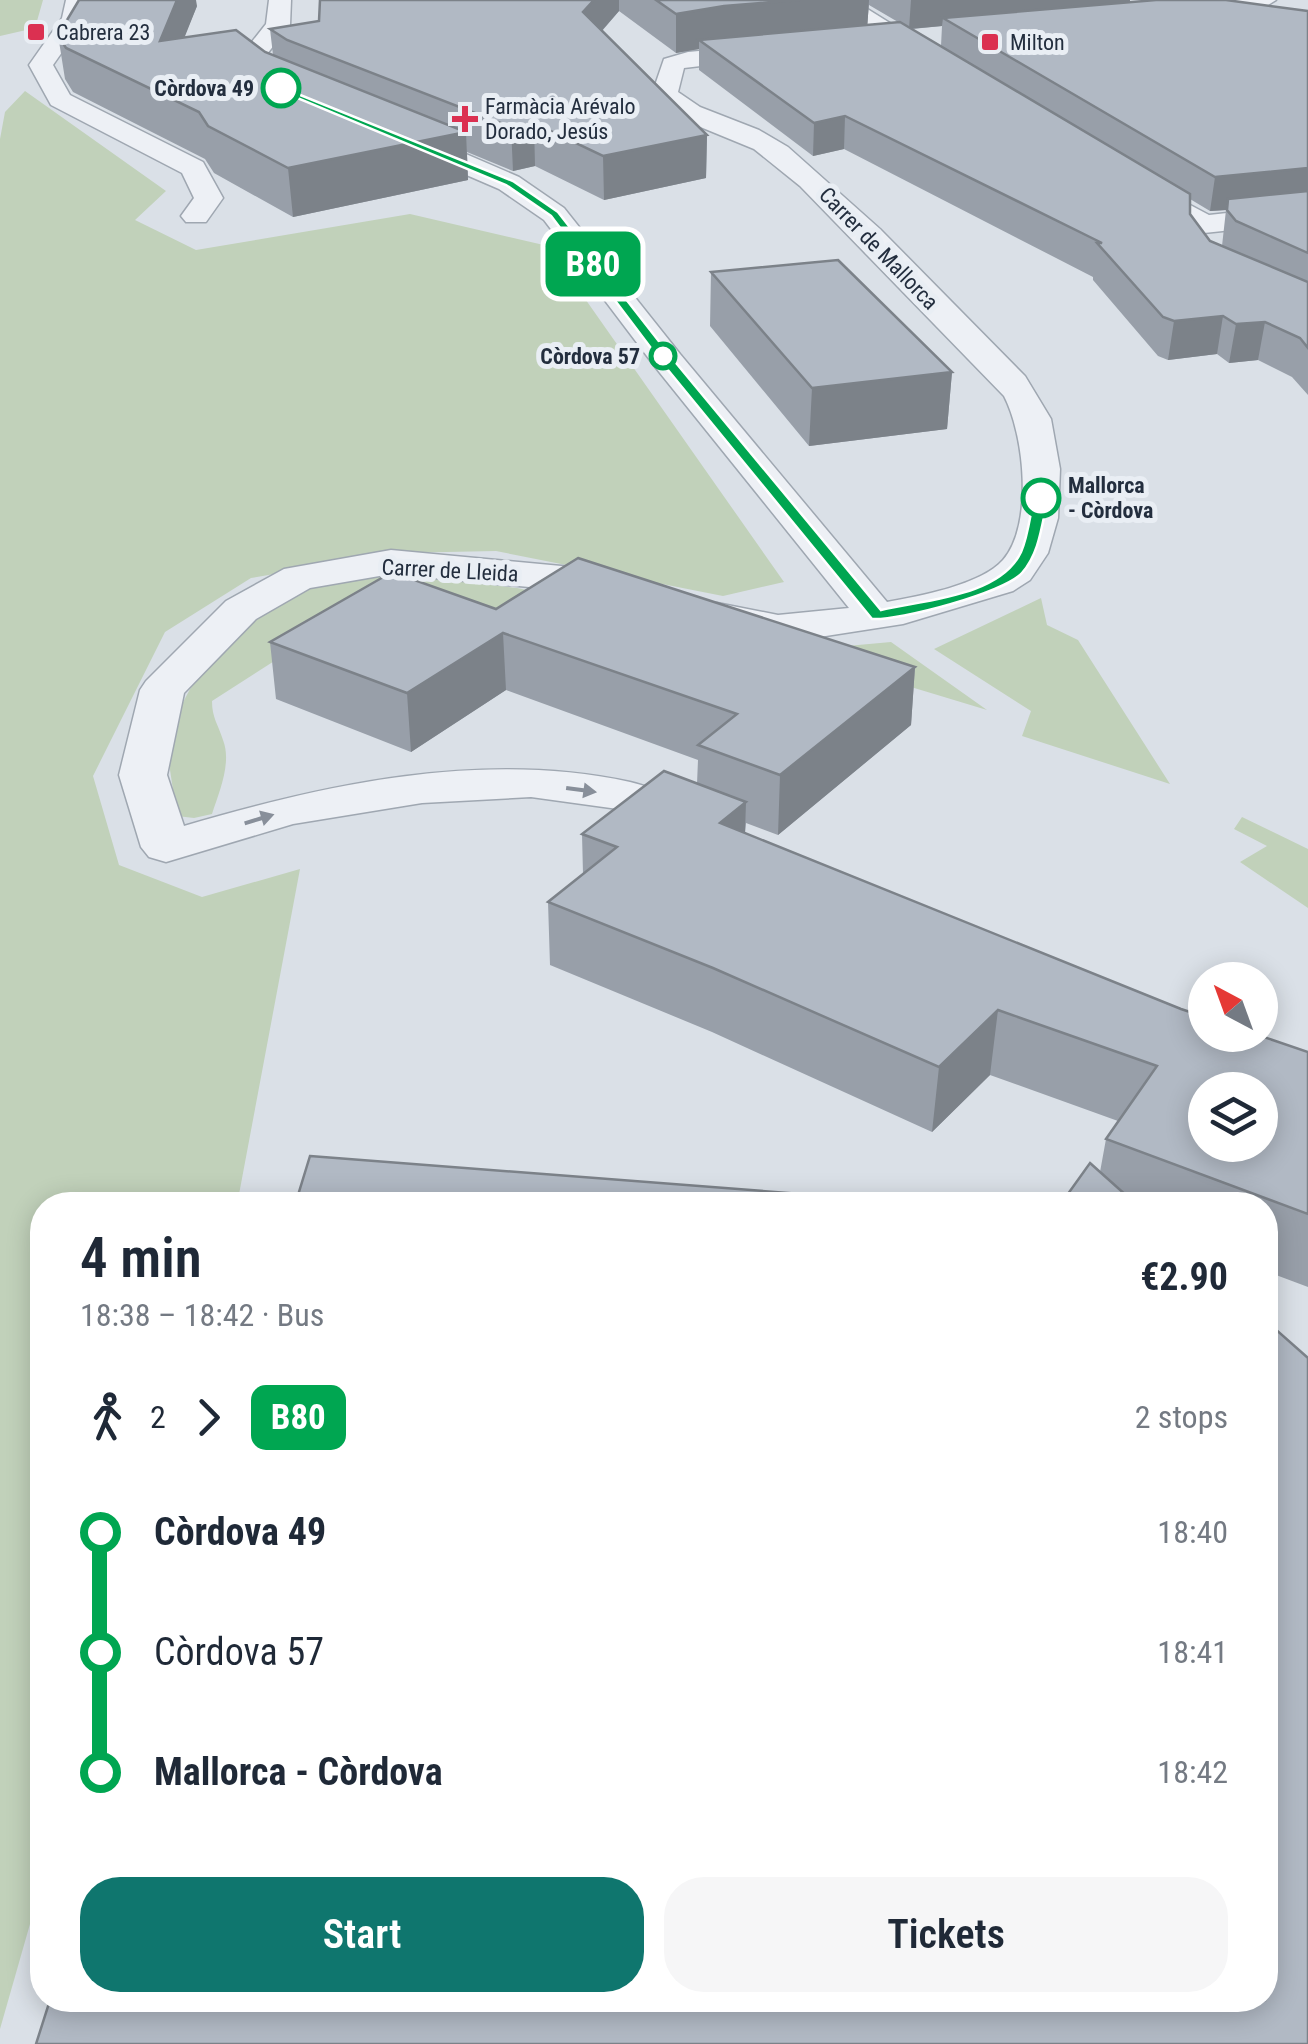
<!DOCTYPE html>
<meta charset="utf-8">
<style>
:root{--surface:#fff;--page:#f6f6f7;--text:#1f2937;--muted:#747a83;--accent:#0f766e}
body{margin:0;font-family:"Roboto Condensed",sans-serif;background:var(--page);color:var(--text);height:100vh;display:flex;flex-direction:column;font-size:38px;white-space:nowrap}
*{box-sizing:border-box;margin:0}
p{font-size:32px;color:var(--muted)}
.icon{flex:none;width:55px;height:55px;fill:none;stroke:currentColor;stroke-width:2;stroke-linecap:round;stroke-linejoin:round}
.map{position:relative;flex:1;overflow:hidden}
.side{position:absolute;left:30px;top:1192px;width:1248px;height:820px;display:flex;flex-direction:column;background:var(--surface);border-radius:40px;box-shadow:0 5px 25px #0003}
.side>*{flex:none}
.badge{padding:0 20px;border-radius:15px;font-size:35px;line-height:65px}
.needle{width:65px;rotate:319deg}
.fabs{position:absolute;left:1188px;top:962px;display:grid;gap:20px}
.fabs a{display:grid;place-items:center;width:90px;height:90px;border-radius:50%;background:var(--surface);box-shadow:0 5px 25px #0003;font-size:50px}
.map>.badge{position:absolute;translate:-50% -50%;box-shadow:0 0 0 5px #fff}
.legs{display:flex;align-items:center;gap:15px;height:110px;padding:0 50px;font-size:32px}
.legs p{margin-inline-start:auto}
.headline{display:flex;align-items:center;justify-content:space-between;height:170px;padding:0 50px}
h1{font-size:55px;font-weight:600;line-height:75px}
.primary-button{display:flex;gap:20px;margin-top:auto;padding:20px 50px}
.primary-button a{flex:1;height:115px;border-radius:40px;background:var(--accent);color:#fff;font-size:40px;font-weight:600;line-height:115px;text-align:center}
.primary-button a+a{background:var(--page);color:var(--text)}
ul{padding:0 50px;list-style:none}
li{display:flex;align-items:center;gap:35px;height:120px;font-size:38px}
li i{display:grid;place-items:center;width:15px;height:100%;margin:0 12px;background:currentColor}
li i::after{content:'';width:25px;height:25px;margin:-12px;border:8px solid;border-radius:50%;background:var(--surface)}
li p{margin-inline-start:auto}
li:first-child i{background:linear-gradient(#0000 50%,currentColor 0)}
li:last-child i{background:linear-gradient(currentColor 50%,#0000 0)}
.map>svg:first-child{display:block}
.green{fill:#c1d1ba}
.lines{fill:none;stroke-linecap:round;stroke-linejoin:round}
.street-casing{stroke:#9fa7b1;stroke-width:3}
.street{fill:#edf0f5;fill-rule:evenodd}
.wall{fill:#989fa9;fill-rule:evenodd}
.shaded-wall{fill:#7c8289}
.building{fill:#b1b9c4;stroke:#7c8289;stroke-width:2.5;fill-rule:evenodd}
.oneway{fill:#888f9a}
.line-1{fill:#00a651;stroke:#fff;stroke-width:2.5}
.poi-dot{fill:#db3051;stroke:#e9eef4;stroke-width:4}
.stop-1-dot{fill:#fff;stroke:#00a651;stroke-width:5}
.labels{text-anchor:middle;stroke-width:10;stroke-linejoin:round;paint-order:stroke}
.far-poi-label{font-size:22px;fill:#232e3e;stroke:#e9eef4;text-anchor:start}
.far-stop-label{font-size:22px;font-weight:bold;fill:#232e3e;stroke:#e9eef4;text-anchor:end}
.far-street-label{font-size:22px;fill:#232e3e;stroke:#e9eef4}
</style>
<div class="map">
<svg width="1308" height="2044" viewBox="0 0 1308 2044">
<rect width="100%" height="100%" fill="#dae0e7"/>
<path class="green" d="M0 0H43L35 28 0 36Z
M25 91 166 191 135 220 196 250 410 214 548 246 784 582 723 596 496 551 396 553 251 578 165 632 93 776 119 865 202 897 300 869 237 1205H42V1882L0 2029V139L5 112Z
M388 573 517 588 565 598 508 688 329 626 212 701C212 718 218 724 223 740 232 763 219 792 212 814L194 818 177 816 165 737 190 689 219 652 268 605 307 586Z
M1041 598 1047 625 1078 640 1170 784 1022 736 1031 711 934 649Z
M891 642 987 710 792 651Z
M1242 817 1308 849V908L1240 862 1267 846 1234 829Z"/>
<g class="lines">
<defs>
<path id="street" d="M66 0H88L86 18 53 65 70 95 203 162 223 198 206 222H186L181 216 194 198 182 173 51 105 29 65 62 18Z
M269 0H291L290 25 267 54V67L306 90 310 95 306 100H288L242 70 243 53 266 24Z
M826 0H853L954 63 942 70 933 68Z
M1228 0H1276L1265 7 1180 23 1168 16 1172 11Z
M775 44 787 51 784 56 684 68 678 92 700 107 759 130 788 147 880 229 1025 376 1051 419 1060 469 1058 518 1048 553 1030 580 1013 591 903 624 800 640 763 639 702 625 696 616 702 607 717 603 778 615 849 608 656 368 544 220 499 189 390 142 387 136 390 130H410L519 177 564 208 680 354 887 602C919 596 981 585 1003 560 1034 524 1024 434 1004 396L800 186 754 149 681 119 652 94 664 59 688 52Z
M1128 172 1209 215 1308 204V222L1204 233 1193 230 1118 187 1114 181 1118 175Z
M391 550 572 567 639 583 645 592 639 601 624 604 572 591 391 574 310 588 256 619 184 693 167 775 184 826C326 784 483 750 630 782 660 789 689 803 717 814L724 824 717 834 700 839 618 809 531 797 422 803 293 824 166 862 149 857 141 847 119 775 140 690 146 681 226 601 284 569Z"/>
</defs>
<use href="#street" class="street-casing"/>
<use href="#street" class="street"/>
</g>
<path class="wall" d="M320 0H1130V2L1308 11V395L1292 377 1258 360 1229 363 1217 354 1168 360 1158 356 1093 280V277L844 149 813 156 699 70V49L676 53 619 11 602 31 707 135 706 178 604 200 535 166 513 171 467 152 468 180 293 217 214 173 205 159 73 92 65 79 58 35 197 6 184 37 265 52 273 55 270 29 319 21ZM869 5 898 22 867 25ZM942 26 941 46 912 29ZM1190 199 1210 211 1226 210 1222 246 1210 241 1190 214Z
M711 272 952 372 947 429 809 446 710 326Z
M496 609 915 667 911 725 778 835 746 823 745 833 1181 1009 1308 1052V1287L1265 1271V1205H1060L1100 1172 1106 1139 1118 1121 990 1075 932 1132 712 1032 550 965 548 902 583 874 582 834 697 784 698 760 506 690 411 752 276 699 270 642Z"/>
<path class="shaded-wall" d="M177 0H196L197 6 166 84 160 41Z
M594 0H619V11L584 51 583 12Z
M800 0H869L867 32 699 40V49L676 53V14L724 6Z
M911 0H1130L1129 11 943 18 942 26 909 29Z
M845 116 844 149 813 156 814 123Z
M534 123 535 166 513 171 511 127Z
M466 132 468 180 293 217 288 168Z
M707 135 706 178 604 200 603 156Z
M1308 168V201L1228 199 1226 210 1210 211 1215 177Z
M1223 316 1217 354 1168 360 1174 321Z
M1265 322 1258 360 1229 363 1236 324Z
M952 372 947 429 809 446 812 388Z
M503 633 506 690 411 752 407 693Z
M915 667 911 725 778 835 780 775Z
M746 802 744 863 720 823Z
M998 1010 990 1075 932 1132 939 1067Z"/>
<path class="building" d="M79 0H177L160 41 236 30 265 52 466 132 288 168 208 126 199 112 66 48 58 35Z
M320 0H594L583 12 707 135 603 156 534 123 511 127 287 40 270 29 319 21Z
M656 0H800L724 6 676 14Z
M1156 0H1226L1308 11V168L1215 177 943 18Z
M900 22 1190 194V214L1210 241 1308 282V348L1300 338 1265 322 1236 324 1223 316 1174 321 1163 317 1097 243H1102L845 116 814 123 699 40Z
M1308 191V253L1236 221 1227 210 1228 199Z
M838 260 952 372 812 388 711 272Z
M578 558 915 667 780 775 698 745 737 714 503 633 407 693 270 642 392 572 496 609Z
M664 771 746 802 720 823 1181 1009 1205 1017V1035H1258L1308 1052V1214L1106 1139 1157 1066 998 1010 939 1067 713 968 548 902 617 847 582 834ZM1205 1090H1260V1145H1205Z
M310 1156 944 1205H295Z
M1090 1163 1137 1205H1060Z
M1265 1320 1308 1358V2044H36L50 2000H1265Z"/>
<defs><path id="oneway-solid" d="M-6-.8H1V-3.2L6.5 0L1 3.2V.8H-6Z" transform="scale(2.5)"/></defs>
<g class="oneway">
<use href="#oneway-solid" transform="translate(581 790) rotate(8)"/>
<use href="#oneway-solid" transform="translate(259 819) rotate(-17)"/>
</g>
<path class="line-1" d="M278 86 513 181 558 212 672 358 881 610C923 600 1000 597 1021 552 1028 536 1030 515 1034 498L1041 494 1048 498C1042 523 1040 553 1022 573 1004 593 899 621 872 619L663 364 551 216 506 185 278 90Z"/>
<g class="poi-dot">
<rect x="26" y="22" width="20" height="20" rx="5"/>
<rect x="980" y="32" width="20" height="20" rx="5"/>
<path d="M460 104h10v10h10v10h-10v10h-10v-10h-10v-10h10z"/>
</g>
<g class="stop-1-dot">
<circle cx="281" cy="88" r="18"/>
<circle cx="663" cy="356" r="12"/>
<circle cx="1041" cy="498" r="18"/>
</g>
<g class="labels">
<g class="far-poi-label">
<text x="56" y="40">Cabrera 23</text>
<text x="1010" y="50">Milton</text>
<text x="485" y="114">Farmàcia Arévalo<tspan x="485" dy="25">Dorado, Jesús</tspan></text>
</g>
<g class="far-stop-label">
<text x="254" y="96">Còrdova 49</text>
<text x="640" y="364">Còrdova 57</text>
<text x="1068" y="493" text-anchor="start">Mallorca<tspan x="1068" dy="25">- Còrdova</tspan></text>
</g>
<g class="far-street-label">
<text transform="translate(879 248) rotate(46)" y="8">Carrer de Mallorca</text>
<text transform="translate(450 570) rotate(3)" y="8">Carrer de Lleida</text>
</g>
</g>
</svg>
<div class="fabs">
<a><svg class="needle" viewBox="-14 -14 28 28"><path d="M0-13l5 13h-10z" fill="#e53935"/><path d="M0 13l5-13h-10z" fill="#747a83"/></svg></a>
<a><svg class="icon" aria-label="layers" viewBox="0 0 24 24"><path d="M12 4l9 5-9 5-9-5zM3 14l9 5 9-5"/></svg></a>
</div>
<b class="badge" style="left:593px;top:264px;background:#00a651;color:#fff">B80</b>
<section class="side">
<div class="headline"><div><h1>4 min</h1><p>18:38 – 18:42 · Bus</p></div><b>€2.90</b></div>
<div class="legs"><svg class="icon" aria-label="walk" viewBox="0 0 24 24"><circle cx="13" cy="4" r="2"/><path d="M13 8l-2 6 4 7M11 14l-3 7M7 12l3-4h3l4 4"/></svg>2<svg class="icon" aria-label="forward" viewBox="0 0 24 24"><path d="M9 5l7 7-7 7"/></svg><b class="badge" style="background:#00a651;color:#fff">B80</b><p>2 stops</p></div>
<ul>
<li><i style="color:#00a651"></i><b>Còrdova 49</b><p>18:40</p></li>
<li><i style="color:#00a651"></i><span>Còrdova 57</span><p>18:41</p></li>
<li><i style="color:#00a651"></i><b>Mallorca - Còrdova</b><p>18:42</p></li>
</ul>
<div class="primary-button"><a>Start</a><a>Tickets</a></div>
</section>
</div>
